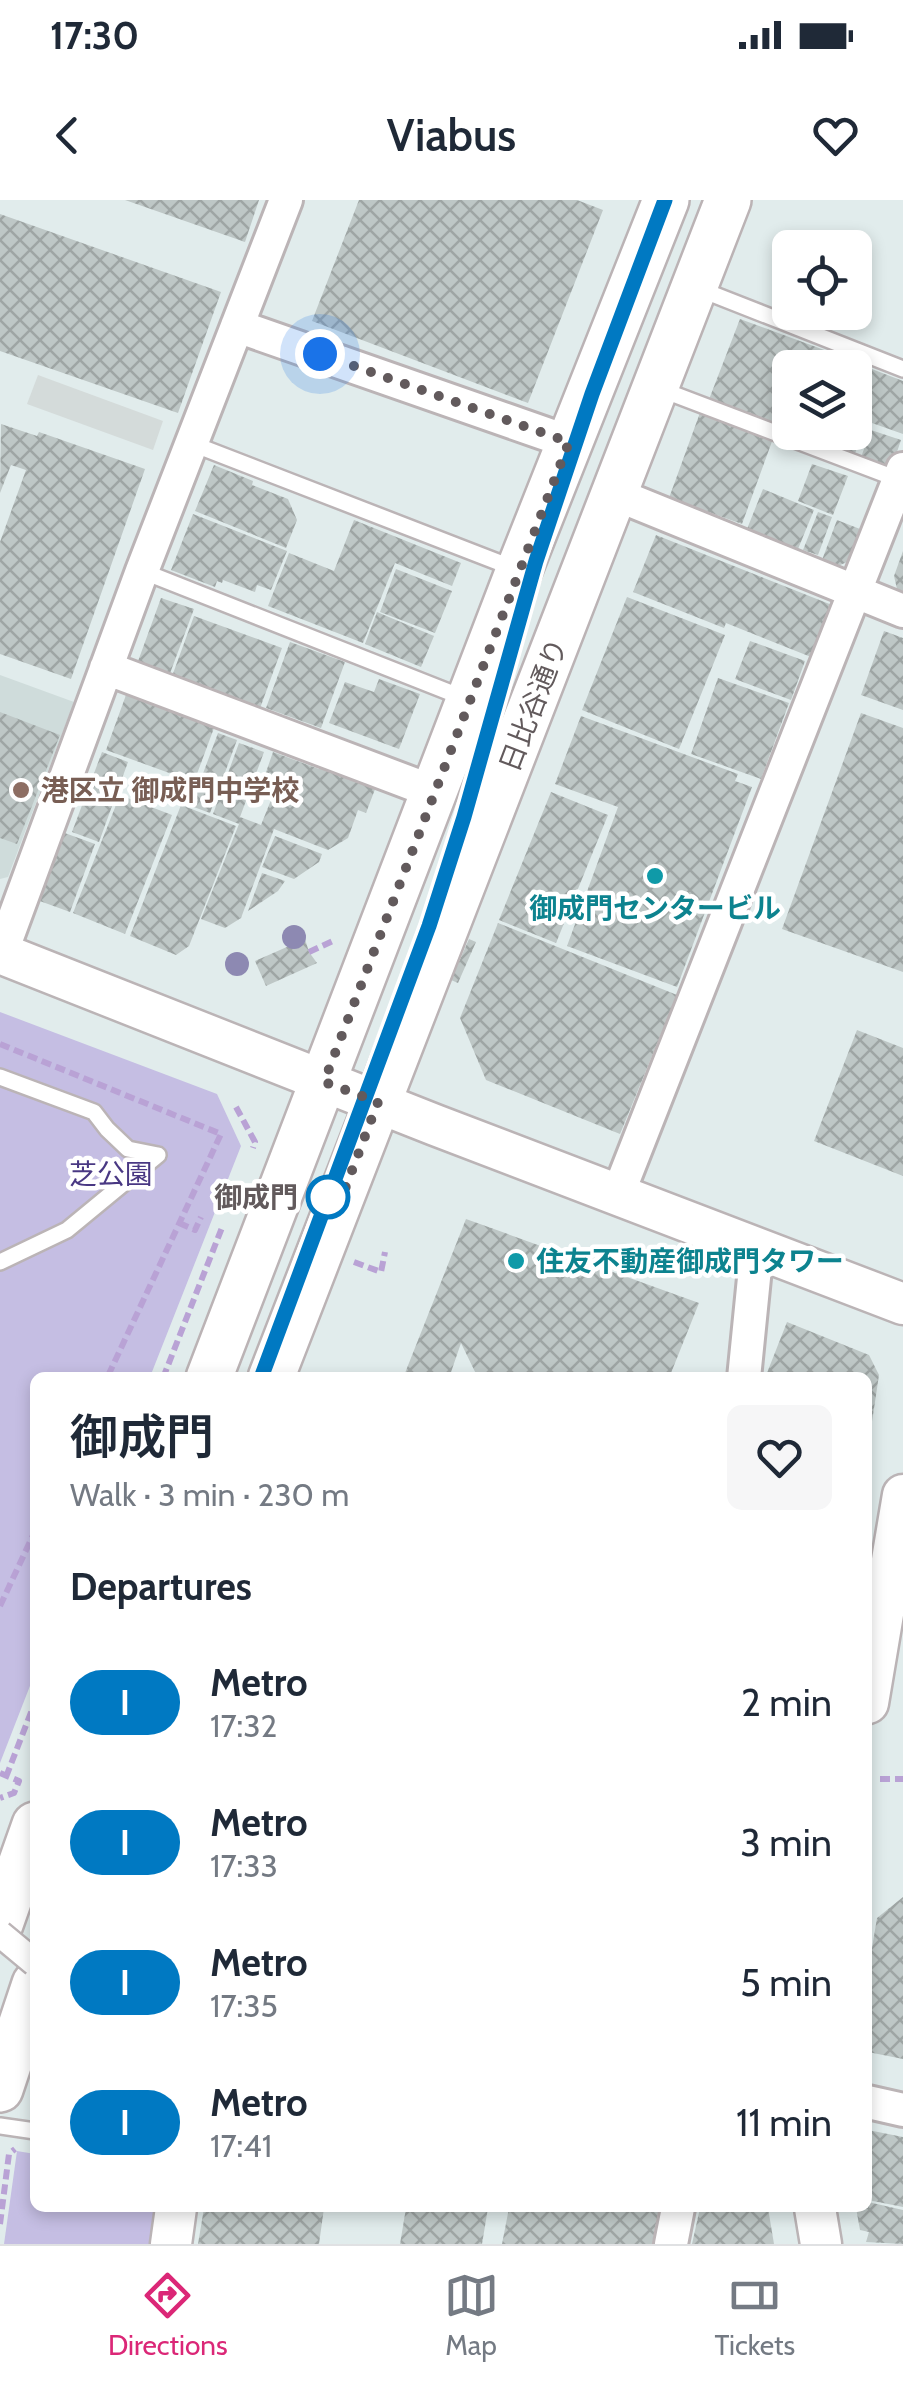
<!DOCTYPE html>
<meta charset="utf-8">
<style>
:root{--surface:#fff;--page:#f6f6f7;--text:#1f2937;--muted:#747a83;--line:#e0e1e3;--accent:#db2777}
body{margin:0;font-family:Cabin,"Noto Sans JP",sans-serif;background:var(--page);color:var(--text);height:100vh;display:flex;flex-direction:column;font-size:38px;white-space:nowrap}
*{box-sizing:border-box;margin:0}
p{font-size:32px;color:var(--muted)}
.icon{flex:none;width:55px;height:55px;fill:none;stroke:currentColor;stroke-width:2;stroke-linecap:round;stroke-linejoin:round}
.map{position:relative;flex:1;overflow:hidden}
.drawer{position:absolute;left:30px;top:1172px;width:842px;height:840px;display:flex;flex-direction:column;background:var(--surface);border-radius:15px;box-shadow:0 5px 15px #0003}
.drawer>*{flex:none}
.badge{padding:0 20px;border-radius:32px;font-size:35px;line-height:65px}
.buttons{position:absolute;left:772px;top:30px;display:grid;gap:20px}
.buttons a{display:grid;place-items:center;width:100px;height:100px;border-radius:15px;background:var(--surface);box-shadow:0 5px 15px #0003;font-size:50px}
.you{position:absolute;width:50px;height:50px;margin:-25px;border:8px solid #fff;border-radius:50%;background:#1a73e8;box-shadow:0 0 0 15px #1a73e833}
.map>.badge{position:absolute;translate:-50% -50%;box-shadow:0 0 0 5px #fff}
h2{padding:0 40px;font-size:38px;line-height:90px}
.round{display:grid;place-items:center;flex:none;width:105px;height:105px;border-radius:15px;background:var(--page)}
.head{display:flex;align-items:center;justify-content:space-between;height:170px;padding:0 40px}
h1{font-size:48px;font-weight:600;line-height:75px}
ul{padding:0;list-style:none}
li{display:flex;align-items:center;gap:30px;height:140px;padding:0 40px}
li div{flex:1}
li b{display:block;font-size:38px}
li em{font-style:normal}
li .badge{min-width:110px;font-weight:700;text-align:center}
.status{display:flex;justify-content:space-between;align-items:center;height:70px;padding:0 50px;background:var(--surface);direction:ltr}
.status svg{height:28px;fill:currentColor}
header{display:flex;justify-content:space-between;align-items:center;height:130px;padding:0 40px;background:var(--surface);font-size:45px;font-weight:600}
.dock{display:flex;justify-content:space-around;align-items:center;height:140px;border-top:2px solid var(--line);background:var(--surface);font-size:28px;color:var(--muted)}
.dock a{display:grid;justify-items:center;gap:5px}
.dock .current{color:var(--accent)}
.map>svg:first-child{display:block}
.industrial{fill:#d4dbda}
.education{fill:#cfdcdb}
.park{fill:#c5bee3}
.building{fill:url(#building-cross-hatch)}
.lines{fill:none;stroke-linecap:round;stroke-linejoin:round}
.service-casing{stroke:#bbb4b6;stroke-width:20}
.minor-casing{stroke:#bbb4b6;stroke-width:38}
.tertiary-casing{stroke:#bbb4b6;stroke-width:45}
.secondary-casing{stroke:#bbb3b5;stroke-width:50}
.path{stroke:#b9a2d5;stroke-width:6;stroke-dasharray:10 5;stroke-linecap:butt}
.service{stroke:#fff;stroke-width:15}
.minor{stroke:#fff;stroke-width:32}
.tertiary{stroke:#fff;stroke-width:40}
.secondary{stroke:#fff;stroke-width:45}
.pedestrian-bridge-casing{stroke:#bbb4b6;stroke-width:30;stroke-linecap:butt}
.pedestrian-bridge{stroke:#fff;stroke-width:25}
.tree{fill:#8d89b2}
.line-casing{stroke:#fff;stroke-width:22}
.line{stroke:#0079c2;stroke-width:15}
.walk{stroke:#625a5c;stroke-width:10;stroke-dasharray:0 18}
.education-dot{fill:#8d6e63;stroke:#fff;stroke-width:4}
.culture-dot{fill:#0f9aa8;stroke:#fff;stroke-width:4}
.stop-dot{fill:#fff;stroke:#0079c2;stroke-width:5}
.labels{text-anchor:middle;stroke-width:9;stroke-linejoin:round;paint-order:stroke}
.street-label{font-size:28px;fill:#625a5c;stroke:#fff}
.education-label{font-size:28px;font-weight:bold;fill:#785e54;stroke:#fff;text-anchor:start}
.culture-label{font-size:28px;font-weight:bold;fill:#0d838f;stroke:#fff}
.park-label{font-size:28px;fill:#493883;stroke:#fff}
.stop-label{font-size:28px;font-weight:bold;fill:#625a5c;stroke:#fff;text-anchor:end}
</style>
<div class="status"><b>17:30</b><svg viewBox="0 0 49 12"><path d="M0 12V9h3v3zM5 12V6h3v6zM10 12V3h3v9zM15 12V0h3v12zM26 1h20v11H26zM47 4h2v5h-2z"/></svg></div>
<header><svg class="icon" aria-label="back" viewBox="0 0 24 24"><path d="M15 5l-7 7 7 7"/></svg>Viabus<svg class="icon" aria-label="heart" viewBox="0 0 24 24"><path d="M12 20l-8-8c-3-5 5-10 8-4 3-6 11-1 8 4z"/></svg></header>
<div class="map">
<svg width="903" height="2044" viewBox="0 0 903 2044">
<defs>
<pattern id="building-cross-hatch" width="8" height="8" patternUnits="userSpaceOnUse" patternTransform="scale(2.5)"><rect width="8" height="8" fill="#bec7c6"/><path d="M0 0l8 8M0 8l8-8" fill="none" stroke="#9ea5a4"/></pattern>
</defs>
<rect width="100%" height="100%" fill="#e1ecec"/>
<path class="industrial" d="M38 175 163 221 153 250 27 204Z"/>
<path class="education" d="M0 475 74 502 8 677 0 679Z"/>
<path class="park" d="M0 812 217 894 241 946 150 1177 35 1178V1473L0 1563Z
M17 1951 35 1954V2008H155L150 2044H4Z"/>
<path class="building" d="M125 0H259L245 42Z
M359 0H577L603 10 528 203 312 121Z
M0 14 221 92 178 213 0 151Z
M740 119 854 161 851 168H790V232L708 202Z
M864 166 903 181V234L855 217V191Z
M701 210 774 236 742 324 669 298Z
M855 223 865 227 854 256 828 246 833 232H855Z
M1 224 37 236 39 232 145 269 71 479 0 454V342L26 270 11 265 0 293Z
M871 230 901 240 891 270 860 260Z
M792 232H826L822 244Z
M812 264 848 276 833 315 798 301Z
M214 265 253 281 252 285 288 299 297 320 286 348 195 311Z
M763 289 814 310 798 349 747 329Z
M818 312 832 317 818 355 803 350Z
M193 314 287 351 271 390 257 385 255 392 223 380 222 383 217 381 215 387 171 370Z
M354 320 461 363 452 386 395 363 363 443 268 406 289 353 334 371Z
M837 320 860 329 847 362 838 366 822 360Z
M656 335 832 405 811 457 726 423 724 428 633 392Z
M903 351V391L897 389 894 376Z
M396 369 452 391 435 433 380 412Z
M627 397 725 435 679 549 582 510Z
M161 398 194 409 169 476 137 464Z
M377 412 434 436 421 467 365 444Z
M194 416 282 448 259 511 171 479Z
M884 431 903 438V510L861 495Z
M750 441 805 461 791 500 735 479Z
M290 442 345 462 321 528 266 508Z
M718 478 789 503 761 579 691 554Z
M379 479 420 494 399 549 329 523 345 482 374 492Z
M126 495 214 528 194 582 106 550Z
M0 512 60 535 17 644 0 638Z
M861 513 903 528V772L782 729Z
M581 516 738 574 735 581 752 587 677 787 567 746 618 607 555 584Z
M218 533 237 540 210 613 191 606Z
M239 543 264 552 240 617 261 625 279 580 265 575 273 552 319 569 321 564 377 584 366 613 358 610 348 638 328 650 274 629 241 718 225 728 201 719 239 624 213 614Z
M102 552 128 562 99 642 72 632Z
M551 592 608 615 556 743 499 720Z
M120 595 172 615 125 734 73 713Z
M181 605 236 626 189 746 176 755 130 736Z
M62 632 95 644 70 712 37 700Z
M275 636 322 654 319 662 294 679 262 667Z
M262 673 285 681 278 691 248 711Z
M498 723 677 795 620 934 486 880 460 818Z
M305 739 309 752 317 763 266 786 255 761Z
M469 739 476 742 458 783 451 780Z
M857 830 903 848V976L814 941Z
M466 1019 699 1103 669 1178H478L461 1143 449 1178H419L405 1173Z
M787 1122 869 1155 879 1175 870 1235H868V1178H765Z
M903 1697V1859L868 1852V1772L877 1718Z
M868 1930 903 1937V2007L868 2000Z
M868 2002 903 2010V2044L866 2042 869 2032 860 2030 856 2008H868Z
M204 2008H324L319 2044H198Z
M406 2008H488L482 2044H400Z
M509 2008H659L652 2044H502Z
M700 2008H768L774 2044H692Z"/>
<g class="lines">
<defs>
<path id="service" d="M697 88 903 169
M660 189 900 280
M193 244 516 369
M142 371 464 498
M0 877 94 912 107 929 128 949 158 955
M0 1062 67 1030 158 955
M0 1926 35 1931"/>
<path id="minor" d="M237 126 569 242
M615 294 903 411
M106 468 434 592
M1 754 142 371 286 0
M618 994 903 269
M744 1178 757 1048
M868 1902 903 1910
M671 2044 678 2008"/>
<path id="tertiary" d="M0 753 435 925 903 1104
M868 1503 903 1295
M815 2008 821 2044
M171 2044 176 2008"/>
<path id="secondary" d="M209 1178 519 370 666 0
M271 1178 728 0
M0 1724 35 1625
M0 1889 35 1784"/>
</defs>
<use href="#service" class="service-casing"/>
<use href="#minor" class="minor-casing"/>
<use href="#tertiary" class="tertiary-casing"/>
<use href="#secondary" class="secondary-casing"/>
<path class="path" d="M309 752 333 741
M0 844 221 934 107 1178
M236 907 255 942 253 948
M179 1023 195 1030 201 1017
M354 1062 381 1072 385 1052
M163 1178 223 1025
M0 1406 35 1331
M0 1573 19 1581 14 1593 0 1598
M6 1577 35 1502
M880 1579H903
M0 2024 9 1954 15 1949"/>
<use href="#service" class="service"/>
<use href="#minor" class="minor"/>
<use href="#tertiary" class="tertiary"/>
<use href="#secondary" class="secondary"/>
<defs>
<path id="pedestrian-bridge" d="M0 1734 35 1763"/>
</defs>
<use href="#pedestrian-bridge" class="pedestrian-bridge-casing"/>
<use href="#pedestrian-bridge" class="pedestrian-bridge"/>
</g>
<g class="tree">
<circle cx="294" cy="737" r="12"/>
<circle cx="237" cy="764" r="12"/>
</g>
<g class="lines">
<defs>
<path id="line" d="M261 1178 429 726 464 617 536 361 592 194 665 0"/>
</defs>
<use href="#line" class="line-casing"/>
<use href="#line" class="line"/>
<path class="walk" d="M320 154 569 242 324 882 378 902 337 1010 328 997"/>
</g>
<circle class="education-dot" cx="21" cy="590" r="10"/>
<g class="culture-dot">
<circle cx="655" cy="676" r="10"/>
<circle cx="516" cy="1061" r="10"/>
</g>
<circle class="stop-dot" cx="328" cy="997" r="20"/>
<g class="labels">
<g class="street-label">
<text transform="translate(533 505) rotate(-69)" y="10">日比谷通り</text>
</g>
<g class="education-label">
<text x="41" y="600">港区立 御成門中学校</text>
</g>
<g class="culture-label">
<text x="655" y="718">御成門センタービル</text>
<text x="536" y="1071" text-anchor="start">住友不動産御成門タワー</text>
</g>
<g class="park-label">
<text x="111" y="984">芝公園</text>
</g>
<g class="stop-label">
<text x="298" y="1007">御成門</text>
</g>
</g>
</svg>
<div class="buttons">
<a><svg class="icon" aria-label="locate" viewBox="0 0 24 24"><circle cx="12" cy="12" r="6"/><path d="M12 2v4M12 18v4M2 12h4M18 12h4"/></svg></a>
<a><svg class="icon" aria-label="layers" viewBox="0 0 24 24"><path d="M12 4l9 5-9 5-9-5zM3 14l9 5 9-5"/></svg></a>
</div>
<div class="you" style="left:320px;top:154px"></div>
<section class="drawer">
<div class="head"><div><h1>御成門</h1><p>Walk · 3 min · 230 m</p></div><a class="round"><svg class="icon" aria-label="heart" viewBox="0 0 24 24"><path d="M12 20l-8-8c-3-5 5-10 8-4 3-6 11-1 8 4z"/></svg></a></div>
<h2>Departures</h2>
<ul>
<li><span class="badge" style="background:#0079c2;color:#fff">I</span><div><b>Metro</b><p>17:32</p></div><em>2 min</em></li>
<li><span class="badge" style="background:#0079c2;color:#fff">I</span><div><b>Metro</b><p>17:33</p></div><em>3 min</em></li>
<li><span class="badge" style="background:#0079c2;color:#fff">I</span><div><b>Metro</b><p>17:35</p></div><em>5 min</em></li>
<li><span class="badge" style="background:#0079c2;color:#fff">I</span><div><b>Metro</b><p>17:41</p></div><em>11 min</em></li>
</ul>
</section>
</div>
<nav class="dock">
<a class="current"><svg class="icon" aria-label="directions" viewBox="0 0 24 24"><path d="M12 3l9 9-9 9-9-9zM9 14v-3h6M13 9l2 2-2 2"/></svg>Directions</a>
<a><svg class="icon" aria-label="map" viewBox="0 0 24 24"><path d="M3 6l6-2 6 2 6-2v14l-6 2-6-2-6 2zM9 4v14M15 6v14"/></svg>Map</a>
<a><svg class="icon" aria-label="tickets" viewBox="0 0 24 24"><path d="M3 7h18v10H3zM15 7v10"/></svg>Tickets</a>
</nav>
